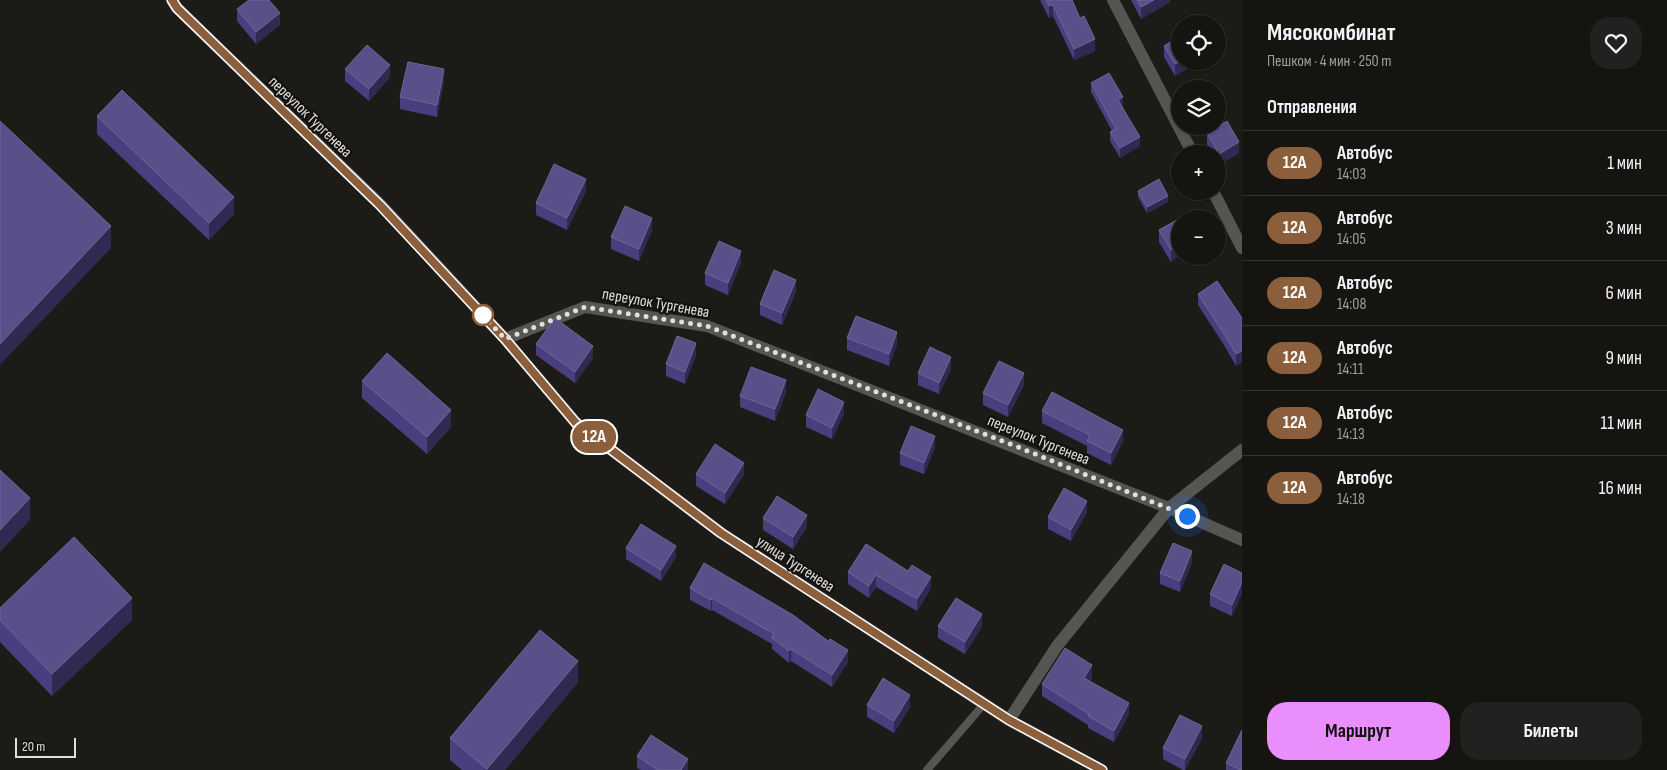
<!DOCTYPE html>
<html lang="ru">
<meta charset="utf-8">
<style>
:root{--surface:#151411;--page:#22211f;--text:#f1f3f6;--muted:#9d9e9f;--line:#343331;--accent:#ea8dfd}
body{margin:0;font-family:"Sofia Sans Condensed",sans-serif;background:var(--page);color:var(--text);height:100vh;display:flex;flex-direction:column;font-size:19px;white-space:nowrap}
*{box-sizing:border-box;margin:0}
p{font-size:16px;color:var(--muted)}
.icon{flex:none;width:28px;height:28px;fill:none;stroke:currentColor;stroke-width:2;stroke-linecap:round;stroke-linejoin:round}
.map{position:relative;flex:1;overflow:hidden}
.sheet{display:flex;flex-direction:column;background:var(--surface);width:425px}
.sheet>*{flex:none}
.badge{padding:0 10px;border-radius:16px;font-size:18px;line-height:32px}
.tools{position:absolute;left:1171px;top:15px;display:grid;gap:10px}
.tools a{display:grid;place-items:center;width:55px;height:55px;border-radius:50%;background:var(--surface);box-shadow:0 1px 4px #0004,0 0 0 1px var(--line);font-size:25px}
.scale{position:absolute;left:15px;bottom:12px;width:61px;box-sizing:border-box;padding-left:5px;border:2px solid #e0dfdc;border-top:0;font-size:14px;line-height:18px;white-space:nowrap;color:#e0dfdc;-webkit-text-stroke:4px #13120e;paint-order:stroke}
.you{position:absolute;width:25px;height:25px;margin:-12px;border:4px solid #fff;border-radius:50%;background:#1a73e8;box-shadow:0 0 0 8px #1a73e833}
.map>.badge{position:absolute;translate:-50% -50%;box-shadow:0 0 0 2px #fff}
h2{padding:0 25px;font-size:19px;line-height:45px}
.round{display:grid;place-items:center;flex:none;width:52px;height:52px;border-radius:20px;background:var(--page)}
.headline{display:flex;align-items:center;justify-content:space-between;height:85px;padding:0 25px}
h1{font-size:24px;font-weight:700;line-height:38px}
.cta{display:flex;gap:10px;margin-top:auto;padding:10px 25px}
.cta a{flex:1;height:58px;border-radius:20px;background:var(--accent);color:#111;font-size:20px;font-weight:700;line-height:58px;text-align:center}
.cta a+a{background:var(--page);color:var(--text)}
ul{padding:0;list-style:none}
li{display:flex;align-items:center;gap:15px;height:65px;padding:0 25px;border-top:1px solid var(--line)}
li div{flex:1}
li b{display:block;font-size:19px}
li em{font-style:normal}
li .badge{min-width:55px;font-weight:700;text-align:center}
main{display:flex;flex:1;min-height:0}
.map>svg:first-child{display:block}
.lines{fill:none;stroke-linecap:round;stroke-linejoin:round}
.lane{stroke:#575454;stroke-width:8}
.street{stroke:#575454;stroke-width:12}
.wall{fill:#4a3e7e}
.shaded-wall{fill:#312951}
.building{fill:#5a4f88;stroke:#6f6695}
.line-casing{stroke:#fff;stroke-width:11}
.line{stroke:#8b5e3c;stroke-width:8}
.walk{stroke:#e0dfdc;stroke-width:5;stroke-dasharray:0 9}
.stop-dot{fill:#fff;stroke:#8b5e3c;stroke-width:2.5}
.labels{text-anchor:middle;stroke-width:4.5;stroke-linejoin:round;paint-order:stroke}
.street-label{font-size:16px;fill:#e0dfdc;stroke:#13120e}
</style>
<main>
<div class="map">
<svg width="1242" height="770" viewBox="0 0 1242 770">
<rect width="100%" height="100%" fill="#1c1b17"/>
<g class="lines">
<path class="lane" d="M927 770 984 704"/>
<path class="street" d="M172 0 177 8 381 205 505 339 576 423 721 533 1009 720 1102 770
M1113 0 1193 154
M1213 191 1242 248
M505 339 585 307 707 326 1169 508 1242 540
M1009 720 1057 646 1169 508 1242 450"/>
</g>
<path class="wall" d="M1040 0H1072L1095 51 1074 60 1053 16 1049 18Z
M1131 0H1170V2L1141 19Z
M237 9 280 25 256 44 237 21Z
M1164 46 1180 61H1201L1175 76 1164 57Z
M345 69 390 77 369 101 345 81Z
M444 81 437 117 400 109V97Z
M1091 83 1123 107 1140 146 1120 158 1110 141V132L1112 131 1091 92Z
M97 116 234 214 209 240 97 134Z
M1207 133 1239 153 1219 165 1218 163V154H1212L1207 145Z
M586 191 567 230 536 215V203Z
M1138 191 1168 202 1147 213 1138 197Z
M1182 217 1171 262 1159 242V230Z
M652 230 639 261 611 249V237Z
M741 263 728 295 705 285V273Z
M796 292 782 325 760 315V304Z
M1198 294 1242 318V362L1236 366 1224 345 1198 305Z
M847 338 897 344 889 366 847 350Z
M536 344 593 358 575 383 536 355Z
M696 355 685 384 666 376V364Z
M951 369 939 394 918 385V373Z
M362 381 451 427 427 454 362 398Z
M1024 385 1008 417 983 405V393Z
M786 392 775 421 740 407V396Z
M1042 411 1123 441 1111 465 1087 453V446L1042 423Z
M844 414 832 439 806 427V415Z
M935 447 924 474 900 465V453Z
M696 474H744L725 504 696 486Z
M1087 512 1071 541 1048 529V517Z
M763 518 807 526 793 549 763 530Z
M866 544 931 588 917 611 876 587 869 598 848 584V572Z
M626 548 676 557 661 581 626 559Z
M1192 562 1180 592 1160 584V573Z
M704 563 848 662 832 687 791 661 789 663 772 649V644L712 610 711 611 690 600V588Z
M1242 573 1232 616 1210 606V594Z
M0 608 132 620 52 696 0 642Z
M938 626H982L965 654 938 638Z
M1092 677 1090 681 1129 714 1114 742 1088 728V725L1042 696V684Z
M578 682 505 770H462L450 760V738Z
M867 705 910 707 894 733 867 717Z
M1202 738 1185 770H1183L1163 759V748Z
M637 756 688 770H641L637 768Z
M1226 763 1242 770H1226Z"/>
<path class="shaded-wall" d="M1154 0H1170V2L1141 19V7Z
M1053 5V16L1049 18V6Z
M280 13V25L256 44V32Z
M1095 39V51L1074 60V49Z
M1181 61H1201L1175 76V64Z
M390 65V77L369 101V89Z
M444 69V81L437 117V105Z
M1123 97V107L1118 109V100Z
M1140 137V146L1120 158V148Z
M1239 142V153L1219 165V154Z
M586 179V191L567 230V218Z
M1168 196V202L1147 213V207Z
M234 197V214L209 240V223Z
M652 218V230L639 261V249Z
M111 226V248L0 365V344Z
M1180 245V256L1171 262V250Z
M741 251V263L728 295V283Z
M796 280V292L782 325V313Z
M897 332V344L889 366V354Z
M696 343V355L685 384V372Z
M593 346V358L575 383V372Z
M1242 351V362L1236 366V354Z
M951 357V369L939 394V383Z
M1024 373V385L1008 417V405Z
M786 380V392L775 421V409Z
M844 402V414L832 439V428Z
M451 410V427L427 454V437Z
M1123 430V441L1111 465V453Z
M935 436V447L924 474V463Z
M744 463V474L725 504V493Z
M30 498V520L0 552V530Z
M1087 501V512L1071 541V530Z
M807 515V526L793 549V537Z
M676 546V557L661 581V570Z
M1192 551V562L1180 592V581Z
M876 575V587L869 598V586Z
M931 577V588L917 611V599Z
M1242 582V594L1232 616V605Z
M132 598V620L52 696V674Z
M712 598V610L711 611V600Z
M982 614V626L965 654V642Z
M791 649V661L789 663V651Z
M848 650V662L832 687V675Z
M578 661V682L505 770H487V769Z
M1092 665V677L1084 690V678Z
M910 695V707L894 733V721Z
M1129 703V714L1114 742V731Z
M1202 726V738L1185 770V759Z
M688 759V770H681Z"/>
<path class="building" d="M249 0H269L280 13 256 32 237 9Z
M1046 0H1072L1080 18 1084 16 1095 39 1074 49 1053 5 1049 6Z
M1137 0H1154L1141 7Z
M1180 36V61H1181L1175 64 1164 46Z
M367 45 390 65 369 89 345 69Z
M408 62 444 69 437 105 400 97Z
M1109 73 1123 97 1118 100 1140 137 1120 148 1110 132 1116 129 1091 83Z
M122 90 234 197 209 223 97 116Z
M0 121 111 226 0 344Z
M1227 121 1239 142 1219 154 1207 133Z
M554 164 586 179 567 218 536 203Z
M1159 179 1168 196 1147 207 1138 191Z
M625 206 652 218 639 249 611 237Z
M1182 217 1183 219H1180V245L1171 250 1159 230Z
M719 241 741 251 728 283 705 273Z
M774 270 796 280 782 313 760 304Z
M1217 281 1242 318V351L1236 354 1224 334 1198 294Z
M856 316 897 332 889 354 847 338Z
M555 318 593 346 575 372 536 344Z
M677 336 696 343 685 372 666 364Z
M930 347 951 357 939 383 918 373Z
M387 353 451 410 427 437 362 381Z
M999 361 1024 373 1008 405 983 393Z
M751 367 786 380 775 409 740 396Z
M818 389 844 402 832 428 806 415Z
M1052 392 1123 430 1111 453 1087 441 1090 435 1042 411Z
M911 426 935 436 924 463 900 453Z
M715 444 744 463 725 493 696 474Z
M0 470 30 498 0 530Z
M1064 488 1087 501 1071 530 1048 517Z
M777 496 807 515 793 537 763 518Z
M641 524 676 546 661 570 626 548Z
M74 537 132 598 52 674 0 620V608Z
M1173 543 1192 551 1180 581 1160 573Z
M866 544 908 571 912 565 931 577 917 599 876 575 869 586 848 572Z
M704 563 793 615 828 641 830 639 848 650 832 675 791 649 789 651 772 638 774 634 712 598 711 600 690 588Z
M1224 564 1242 573V582L1232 605 1210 594Z
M956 598 982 614 965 642 938 626Z
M540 630 578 661 487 769 450 738Z
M1065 648 1092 665 1084 678 1129 703 1114 731 1088 716 1089 714 1042 684Z
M883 678 910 695 894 721 867 705Z
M1180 715 1202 726 1185 759 1163 748Z
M1242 730V770H1241L1226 763Z
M651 735 688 759 681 770H658L637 756Z"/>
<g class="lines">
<defs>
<path id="line" d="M172 0 177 8 380 205 505 339 576 423 721 533 1009 720 1102 770"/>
</defs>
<use href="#line" class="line-casing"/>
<use href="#line" class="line"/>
<path class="walk" d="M483 315 480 312 505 339 585 307 707 326 1018 447 1187 516"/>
</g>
<circle class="stop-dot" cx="483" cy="315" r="10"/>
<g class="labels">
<g class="street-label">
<text transform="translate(311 116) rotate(44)" y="6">переулок Тургенева</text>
<text transform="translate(656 302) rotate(10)" y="6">переулок Тургенева</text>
<text transform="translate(1039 439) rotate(22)" y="6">переулок Тургенева</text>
<text transform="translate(796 563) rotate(33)" y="6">улица Тургенева</text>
</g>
</g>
</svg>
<div class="tools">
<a><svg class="icon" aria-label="locate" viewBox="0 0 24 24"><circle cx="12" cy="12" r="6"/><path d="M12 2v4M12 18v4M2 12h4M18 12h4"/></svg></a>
<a><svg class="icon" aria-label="layers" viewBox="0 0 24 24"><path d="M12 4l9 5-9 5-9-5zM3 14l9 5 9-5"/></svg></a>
<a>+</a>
<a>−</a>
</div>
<div class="scale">20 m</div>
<div class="you" style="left:1187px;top:516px"></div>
<b class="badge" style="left:594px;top:437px;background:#8b5e3c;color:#fff">12А</b>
</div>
<section class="sheet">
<div class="headline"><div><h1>Мясокомбинат</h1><p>Пешком · 4 мин · 250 m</p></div><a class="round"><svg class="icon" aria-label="heart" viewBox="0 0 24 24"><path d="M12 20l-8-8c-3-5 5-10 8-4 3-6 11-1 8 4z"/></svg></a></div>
<h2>Отправления</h2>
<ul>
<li><span class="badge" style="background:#8b5e3c;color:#fff">12А</span><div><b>Автобус</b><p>14:03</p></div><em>1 мин</em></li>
<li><span class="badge" style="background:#8b5e3c;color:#fff">12А</span><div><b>Автобус</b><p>14:05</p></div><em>3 мин</em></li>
<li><span class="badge" style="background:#8b5e3c;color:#fff">12А</span><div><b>Автобус</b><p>14:08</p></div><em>6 мин</em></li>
<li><span class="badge" style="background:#8b5e3c;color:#fff">12А</span><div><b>Автобус</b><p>14:11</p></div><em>9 мин</em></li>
<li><span class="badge" style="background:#8b5e3c;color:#fff">12А</span><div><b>Автобус</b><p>14:13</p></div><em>11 мин</em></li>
<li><span class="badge" style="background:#8b5e3c;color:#fff">12А</span><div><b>Автобус</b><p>14:18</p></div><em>16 мин</em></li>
</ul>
<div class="cta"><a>Маршрут</a><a>Билеты</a></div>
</section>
</main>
